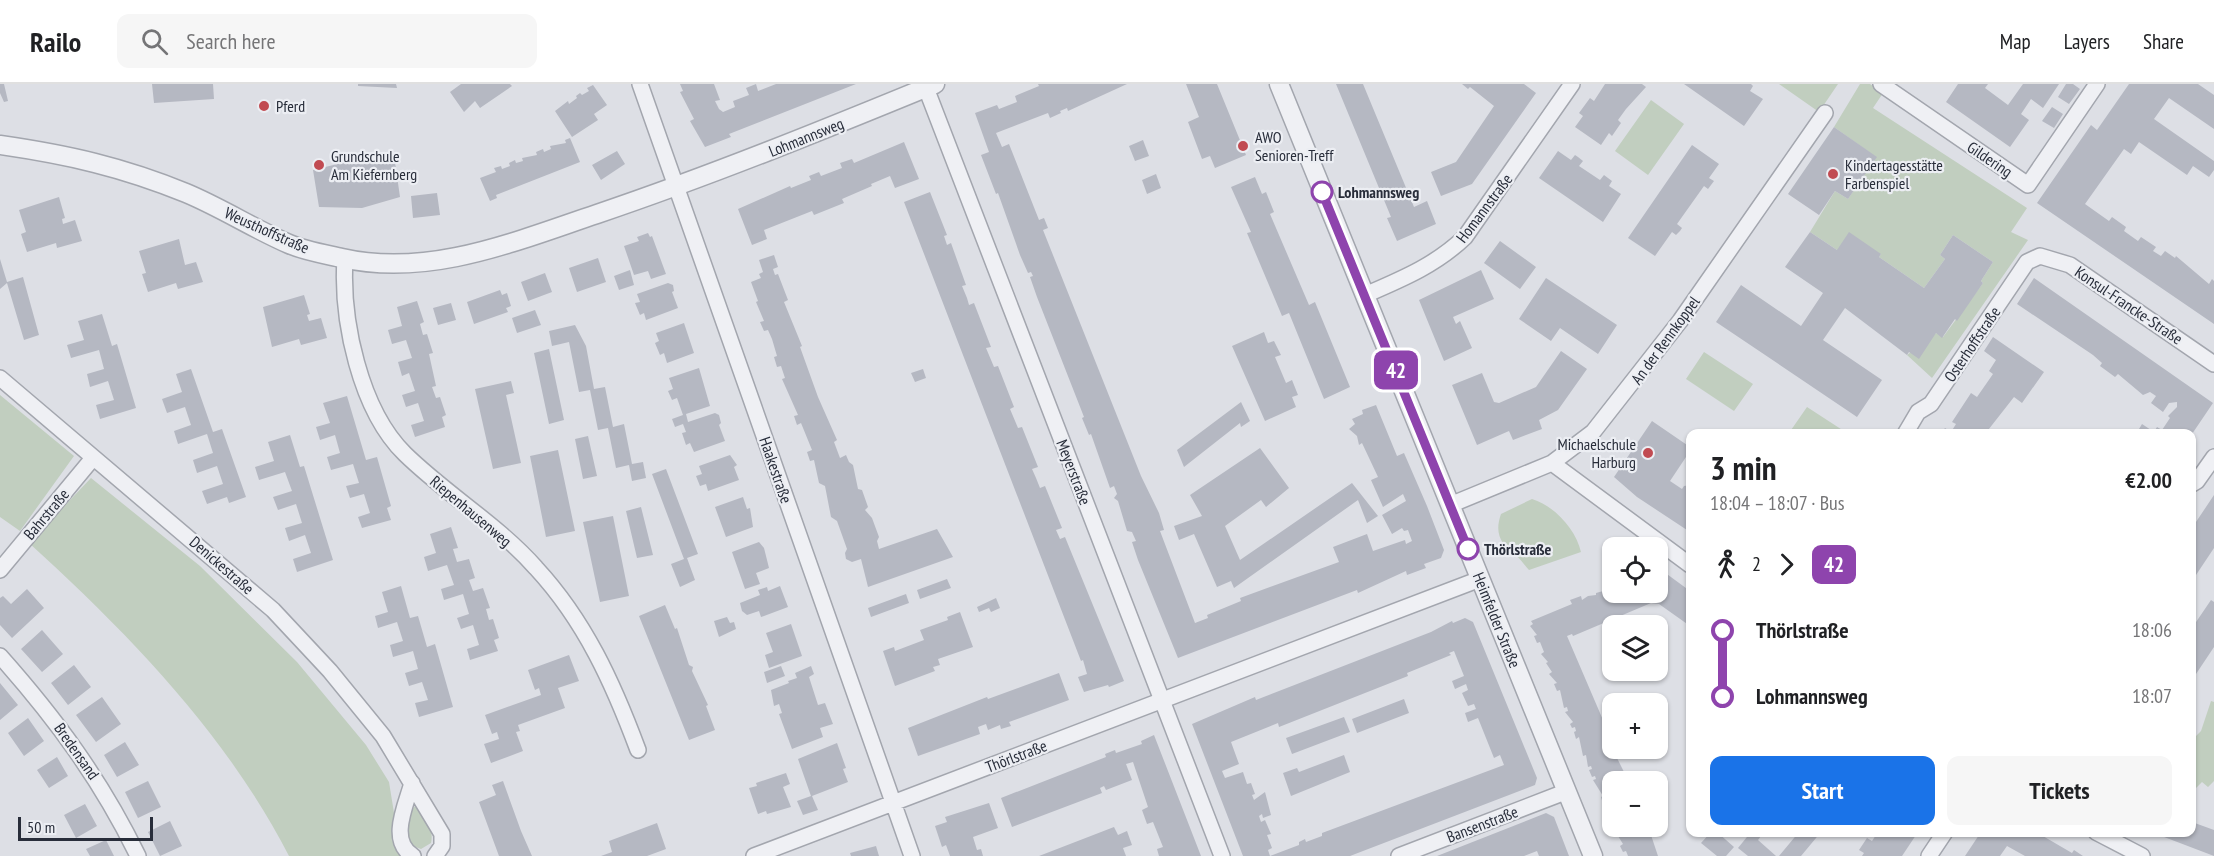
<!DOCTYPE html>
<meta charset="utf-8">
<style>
:root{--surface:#fff;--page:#f6f6f6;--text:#202124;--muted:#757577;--line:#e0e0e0;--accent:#1a73e8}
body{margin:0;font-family:"PT Sans Narrow",sans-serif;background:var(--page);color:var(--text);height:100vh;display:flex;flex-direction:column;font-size:22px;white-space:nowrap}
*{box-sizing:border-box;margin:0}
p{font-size:20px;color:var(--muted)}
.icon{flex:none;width:33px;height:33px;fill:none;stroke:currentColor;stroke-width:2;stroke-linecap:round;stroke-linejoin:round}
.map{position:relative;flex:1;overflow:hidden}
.side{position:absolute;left:1686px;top:345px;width:510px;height:408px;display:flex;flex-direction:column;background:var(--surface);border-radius:12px;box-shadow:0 2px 4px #0004}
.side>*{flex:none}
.badge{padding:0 12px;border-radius:9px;font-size:21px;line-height:39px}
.fabs{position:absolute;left:1602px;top:453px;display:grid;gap:12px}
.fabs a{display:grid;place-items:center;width:66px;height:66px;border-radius:12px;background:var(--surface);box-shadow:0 2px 4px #0004;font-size:30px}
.scale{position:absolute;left:18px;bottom:15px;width:135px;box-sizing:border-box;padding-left:6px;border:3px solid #282d3a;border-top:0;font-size:16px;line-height:21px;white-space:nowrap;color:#282d3a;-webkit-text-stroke:4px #eceef3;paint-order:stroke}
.map>.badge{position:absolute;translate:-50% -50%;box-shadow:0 0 0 3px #fff}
.legs{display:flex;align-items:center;gap:9px;height:66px;padding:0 24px;font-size:20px}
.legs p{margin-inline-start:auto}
.summary{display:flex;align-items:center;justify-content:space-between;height:102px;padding:0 24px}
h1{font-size:33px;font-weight:800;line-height:45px}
.cta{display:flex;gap:12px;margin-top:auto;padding:12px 24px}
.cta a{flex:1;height:69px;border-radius:12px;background:var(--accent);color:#fff;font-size:24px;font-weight:800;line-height:69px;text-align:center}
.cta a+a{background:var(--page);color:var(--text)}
ul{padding:0 24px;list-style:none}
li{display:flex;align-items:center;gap:21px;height:66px;font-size:22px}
li i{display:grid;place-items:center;width:9px;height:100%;margin:0 8px;background:currentColor}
li i::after{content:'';width:15px;height:15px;margin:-8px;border:4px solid;border-radius:50%;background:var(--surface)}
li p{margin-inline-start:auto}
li:first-child i{background:linear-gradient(#0000 50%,currentColor 0)}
li:last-child i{background:linear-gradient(currentColor 50%,#0000 0)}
header{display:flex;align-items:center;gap:36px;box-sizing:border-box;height:84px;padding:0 30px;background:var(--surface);border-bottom:2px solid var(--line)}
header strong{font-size:28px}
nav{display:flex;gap:33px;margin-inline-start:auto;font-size:21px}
.search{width:420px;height:54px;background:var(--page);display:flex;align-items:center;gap:15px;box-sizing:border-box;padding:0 21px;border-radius:12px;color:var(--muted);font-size:22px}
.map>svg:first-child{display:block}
.green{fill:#c1cebf}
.building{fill:#b5b8c2;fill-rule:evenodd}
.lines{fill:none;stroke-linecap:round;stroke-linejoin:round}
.minor-casing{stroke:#a3a6ae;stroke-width:18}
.tertiary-casing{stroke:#a3a6ae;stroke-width:21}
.minor{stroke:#eff0f4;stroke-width:15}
.tertiary{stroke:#eff0f4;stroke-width:18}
.line-1-casing{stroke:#fff;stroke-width:14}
.line-1{stroke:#8e44ad;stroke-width:9}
.poi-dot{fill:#c14b52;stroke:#eceef3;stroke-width:2}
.stop-1-dot{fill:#fff;stroke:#8e44ad;stroke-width:3}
.labels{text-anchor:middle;stroke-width:4.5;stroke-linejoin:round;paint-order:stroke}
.poi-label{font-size:16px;fill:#282d3a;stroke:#eceef3;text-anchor:start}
.street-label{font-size:16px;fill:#282d3a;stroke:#eceef3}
.stop-label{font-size:16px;font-weight:bold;fill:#282d3a;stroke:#eceef3;text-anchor:start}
</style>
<header>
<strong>Railo</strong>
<div class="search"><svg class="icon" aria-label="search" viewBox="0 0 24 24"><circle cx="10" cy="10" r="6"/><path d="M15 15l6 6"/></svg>Search here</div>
<nav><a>Map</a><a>Layers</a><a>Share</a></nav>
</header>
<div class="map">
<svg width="2214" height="772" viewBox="0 0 2214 772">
<rect width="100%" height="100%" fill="#dddfe5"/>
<path class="green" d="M1779 0H1838L1819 28Z
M1860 0H1870L1883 9 1873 24 2027 124 2011 148 2028 156 1932 294 1907 271 1936 249 1943 253 1983 199 1981 197 1993 178 1953 151 1940 171 1945 175 1924 204 1879 173 1881 170 1837 166 1810 148 1835 107 1848 115 1876 73 1834 43Z
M1651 16 1684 40 1648 91 1615 67Z
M1704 268 1753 300 1734 327 1686 295Z
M0 311 74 372 20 447 0 433Z
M1807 323 1847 349H1789Z
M91 394 200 482 297 578 366 661 389 698 401 772H289C226 650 130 551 29 459Z
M1532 415C1555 422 1576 446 1581 468L1529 486C1525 482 1521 475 1516 472 1501 460 1494 450 1501 430Z
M2211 617 2214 618V697L2208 703 2202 698 2196 704 2192 702V656L2201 647Z
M416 721C427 727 434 747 431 759L421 765 410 761C406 749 407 730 416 721Z"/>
<path class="building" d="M0 0H4L8 17 4 18 0 9Z
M152 0H213L214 15 154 19Z
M358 0H396L397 4 358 2Z
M461 0H510L512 2 480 24 475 17 464 28 450 8Z
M680 0H714L720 16 715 17 719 25 723 28 735 23 733 17 749 11 746 4 756 0 758 7 776 0H856L729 50 731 53 705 63 690 37 694 35 680 8 683 7Z
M1038 0H1127L1068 27 1067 24 1060 27 1061 29 1050 34 1048 29 996 49 1002 63 1009 60 1039 136 1044 134 1048 144 1043 146 1045 151 1141 392 1159 429 1164 446 1160 447 1195 539 1208 534 1207 531 1241 517 1240 514 1339 478 1333 463 1367 450 1373 467 1405 456 1406 460 1412 457 1408 446 1404 447 1402 444 1392 450 1382 431 1406 417 1403 410 1383 423 1371 396 1378 393 1362 359 1359 361 1357 352 1349 345 1355 340 1352 335 1363 330 1362 326 1376 321 1397 372 1404 369 1427 422 1444 466 1441 474 1424 480 1426 484 1407 491 1406 487 1358 509 1357 506 1178 574 1138 476 1132 458 1136 457 1132 448 1127 447 1118 417 1114 414 1117 410 1114 402 1110 404 1091 350 1089 351 1082 334 1084 333 1037 213 1030 193 1033 192 1031 188 1028 189 1020 171 998 109 996 110 981 71 989 68 975 29 997 21 999 25 1017 18 1015 12 1039 2Z
M1186 0H1217L1246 71 1215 84 1210 72 1202 75 1188 38 1199 33Z
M1336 0H1363L1414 123 1427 117 1436 140 1397 157 1387 134 1391 133Z
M1462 0H1524L1536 9 1472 100 1441 112 1431 88 1456 78 1494 22 1470 3 1468 5Z
M1605 0H1642L1646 3 1626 25 1618 36 1621 39 1612 52 1609 49 1601 61 1575 43 1583 32 1579 29 1590 14 1594 17Z
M1684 0H1751L1753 2 1750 7 1763 15 1744 42Z
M1958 0H1988L1985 4 2008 21 2023 0H2059L2043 24 2031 15 2021 30 2029 36 2010 63 1946 18Z
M2066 0H2073L2080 5 2069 20 2058 13Z
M2129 0H2198L2214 11V45L2169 14 2154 35 2214 77V86L2209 93 2193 82 2187 91 2139 58 2131 70 2124 65 2085 120 2109 137 2112 133 2126 143 2124 147 2138 157 2141 153 2156 163 2153 167 2161 172 2165 167 2175 174 2176 172 2209 200 2212 195 2214 197V240L2037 119 2091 41 2097 46Z
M593 1 607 21 594 30 598 36 572 53 555 27 568 17 569 20 577 14 576 12 580 9 582 11 589 7 587 4Z
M2052 23 2063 30 2054 44 2042 37Z
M1834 43 1877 73 1848 115 1835 107 1819 131 1788 110Z
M570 54 580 78 496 111 497 114 490 117 480 94 496 88 494 84 501 82 502 85 510 82 509 79 515 76 516 79 523 77 522 74 537 71 536 68 543 65 544 68 551 65 550 62 566 59 565 56Z
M1143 56 1149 72 1135 77 1129 62Z
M904 58 919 95 895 104 890 92 871 100 872 102 842 115 844 119 814 131 812 127 764 146 767 155 752 161 738 125 790 102 791 104 811 96 809 92 819 88 821 92 842 84 840 79 852 75 854 79Z
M1692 61 1719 80 1709 94 1714 97 1708 105 1704 102 1677 140 1682 144 1680 147 1676 151 1672 148 1655 172 1628 154Z
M617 67 625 80 601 96 592 81Z
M1558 67 1571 76 1575 71 1578 73 1583 77 1579 82 1600 96 1604 91 1612 97 1609 102 1621 110 1603 138 1539 94Z
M354 76 395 78 400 113 362 124 319 123 313 86Z
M1156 90 1161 104 1147 110 1142 96Z
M1255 93 1262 110 1266 108 1274 128 1270 130 1309 221 1315 218 1350 303 1324 315 1289 229 1282 232 1247 149 1251 148 1231 103Z
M930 108 947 151 944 152 947 161 951 159 966 201 962 202 967 214 969 221 974 219 991 263 986 264 994 283 998 282 1014 323 1010 325 1018 344 1022 343 1038 383 1032 385 1036 394 1040 404 1045 402 1062 444 1056 446 1060 455 1065 453 1124 597 1109 603 1108 601 1084 608 1078 593 1087 590 1083 576 1081 577 904 118Z
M437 109 440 131 413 134 411 112Z
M59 113 65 134 62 135 63 140 75 136 82 157 57 164 56 159 27 168 21 150 26 148 19 126Z
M1810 148 1837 166 1849 148 1881 170 1879 173 1924 204 1945 175 1940 171 1953 151 1993 178 1981 197 1983 199 1957 237 1955 235 1942 254 1936 249 1919 275 1909 268 1907 271 1845 224 1823 256 1882 296 1857 333 1716 238 1741 201 1801 242 1823 209 1785 183Z
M648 149 650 153 652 152 666 190 651 195 648 187 634 191 624 162 639 157 637 153Z
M179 155 185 181 196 178 203 198 178 205 176 199 148 208 142 190 146 189 139 167Z
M1500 157 1536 183 1520 205 1484 179Z
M774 171 778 183 773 185 775 191 778 190 788 216 784 218 802 262 800 263 818 313 837 356 834 358 840 374 846 371 849 378 853 381 858 405 862 406 868 423 865 426 872 434 879 453 877 457 879 465 937 445 953 473 868 503 861 475 852 478 846 475 845 469 847 465 837 437 831 433 825 402 819 399 814 376 810 377 807 368 812 366 801 339 797 341 794 332 798 331 782 295 785 294 781 282 777 283 774 273 777 272 772 255 768 246 764 247 760 238 764 237 756 218 758 217 751 198 761 194 759 190 763 188 759 176Z
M598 174 606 198 577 208 569 184Z
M0 175 7 198 23 193 39 251 24 256 7 199 0 205Z
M630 186 634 201 619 206 614 192Z
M1481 186 1494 215 1453 233 1456 240 1460 237 1472 264 1444 277 1419 216Z
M545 189 552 208 528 217 521 198Z
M1546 194 1617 241 1598 270 1560 244 1551 257 1519 235Z
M2034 194 2213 319 2192 350H2136L2142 340 2154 348 2157 343 2162 346 2170 334 2168 332 2177 323V318L2169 319 2163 328 2151 319 2156 312 2150 308 2143 311 2118 290 2115 293 2100 282 2102 279 2093 271 2017 220Z
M668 199 673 201 674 207 672 208 678 224 646 236 644 229 640 231 635 219 640 218 637 210Z
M500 206 502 211 507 209 511 222 506 224 508 228 474 240 467 218Z
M304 211 310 230 307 231 309 237 321 234 327 254 301 261 299 255 272 263 263 223Z
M417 217 424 238 420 240 423 251 427 250 433 269 429 270 436 302 432 303 436 314 440 313 446 331 442 333 445 343 415 353 411 341 424 337 418 319 406 323 402 311 415 307 409 289 402 292 398 278 412 274 406 256 392 260 388 246 402 242 397 223Z
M451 219 456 236 438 241 433 224Z
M535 226 541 241 517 249 512 234Z
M102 230 112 262 117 260 136 324 100 335 96 321 114 316 108 297 90 303 87 290 104 285 99 266 71 274 67 261 84 256 78 237Z
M684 239 694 269 667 279 664 269 660 271 655 259 659 257 656 249Z
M575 241 586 262 594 305 605 303 613 343 624 340 632 380 643 378 646 394 632 397 629 381 616 384 608 344 598 346 590 306 579 308 569 258 552 262 549 247Z
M1264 248 1268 259 1274 257 1281 271 1275 273 1286 299 1292 296 1298 311 1292 313 1296 323 1265 337 1232 262Z
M1993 253 2044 288 2022 319 2014 313 1985 350H1941L1945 344 1951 348 1956 340 1952 338 1971 309 1977 313 1993 290 1989 287 1996 276 1984 267Z
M549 265 564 336 549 340 534 269Z
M1561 267 1587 285 1558 326 1539 336 1542 345 1513 356 1509 347 1477 361 1452 301 1482 289 1494 318 1499 319 1536 303Z
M699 284 710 322 686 330 688 338 715 329 719 331 721 339 719 341 725 357 694 368 690 359 686 361 682 349 686 348 683 340 675 343 672 335 683 331 677 314 672 316 668 307 673 305 669 294Z
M191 285 213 348 222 345 246 413 229 419 227 413 207 420 202 407 223 400 217 382 197 389 193 376 213 369 207 350 178 360 174 347 191 341 185 323 167 329 162 315 182 308 176 290Z
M923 285 926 294 915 298 911 289Z
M511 297 514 309 506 311 521 379 493 385 475 305Z
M347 312 366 376 377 373 391 422 387 424 391 436 362 444 358 433 370 429 364 410 350 414 346 402 359 399 353 380 331 386 327 373 340 369 335 351 320 356 316 343 330 339 323 319Z
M1241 318 1250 337 1241 343 1240 339 1184 383 1177 366Z
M1652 337 1690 363V367L1670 397 1682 405 1684 402 1690 401V448L1637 413 1614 393Z
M290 351 300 383 304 382 333 476 297 488 293 475 311 469 305 451 289 457 285 444 302 439 296 420 278 426 273 413 292 407 285 388 259 396 255 383 274 377 268 358Z
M588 352 597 392 583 395 575 355Z
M1260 364 1289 404 1266 423 1261 416 1225 442 1240 476 1352 399 1378 432 1367 439 1358 416 1234 504 1231 497 1217 503 1194 450 1179 456 1174 442 1202 432 1190 411Z
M558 366 575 447 546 453 530 372Z
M730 371 737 381 734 383 739 396 708 407 706 400 700 402 696 392 702 390 699 382Z
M666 385 698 470 687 474 695 496 680 503 671 480 684 475 652 390Z
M2214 411V464L2192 497V444Z
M743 413 747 425 750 424 753 443 726 453 715 423Z
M641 423 653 471 637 474 626 427Z
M613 432 629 512 600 518 583 438Z
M451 443 458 464 453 465 457 478 469 475 475 494 469 496 473 507 483 504 490 524 486 525 489 536 493 535 499 554 494 556 498 567 470 576 467 565 479 561 473 541 461 545 457 534 469 530 463 510 444 516 441 505 454 501 447 481 428 487 424 473 436 469 430 450Z
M759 458 764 464 769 484 756 489 760 500 745 505 732 468Z
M1660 485 1690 507V542L1659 520 1651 519 1573 552 1572 550 1567 552 1612 657V664L1629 698H1612V743L1609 734 1612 733 1610 729 1607 730 1605 724 1608 722 1606 719 1603 720 1601 713 1603 712 1593 696 1596 695 1595 692 1592 693 1589 686 1592 685 1591 682 1588 683 1586 671 1583 672 1579 653 1576 655 1574 648 1576 647 1575 643 1572 644 1570 640 1573 638 1565 628 1568 627 1567 623 1564 624 1560 606 1557 607 1554 600 1557 599 1549 590 1552 588 1546 579 1548 578 1541 570 1544 568 1540 558 1537 559 1534 552 1537 551 1530 542 1533 540 1531 537 1572 520 1570 516 1581 512 1582 516 1588 512 1596 511V509L1607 506 1606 502 1612 499V508H1658V486Z
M947 495 951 504 920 515 917 506Z
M401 502 410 534 418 532 427 563 435 560 453 623 419 633 415 619 428 616 422 598 409 602 405 589 418 585 413 567 393 573 390 561 403 557 397 538 378 544 375 532 388 528 382 508Z
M780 502 788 523 761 533 759 527 747 531 742 527 740 519 760 511 758 506 767 503 768 507Z
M27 505 44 524 12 554 0 541V514L3 512 11 520Z
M906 510 909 519 871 533 868 524Z
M996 514 1000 524 991 528 989 524 979 528 977 523Z
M2211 516 2214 518V563L2192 596V544Z
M665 521 675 545 677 544 689 581 693 583 692 587 708 621 706 622 715 646 689 656 639 532Z
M960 528 973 563 938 575 940 581 933 583 935 587 895 602 883 567 894 563 895 567 924 556 920 546 948 536 947 533Z
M727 533 730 539 734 538 736 545 719 553 714 537Z
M1465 534 1473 538 1537 694 1535 701 1350 772H1243L1192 640 1255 613 1256 616 1431 548 1452 537 1453 539ZM1454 567 1464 592 1452 597 1455 605 1466 600 1468 606 1462 609 1468 622 1474 620 1476 625 1465 629 1468 638 1478 634 1494 674 1500 671 1504 681 1322 749V752L1306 758 1305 755 1299 758V761L1270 772 1268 766 1272 764 1267 751 1271 750 1265 736 1261 738 1259 732 1262 730 1263 734 1271 731 1265 708 1254 716 1252 711 1255 710 1251 699 1247 700 1243 688 1225 694 1222 687 1239 680 1231 658 1278 639 1279 643 1408 592 1407 589 1451 571 1449 569Z
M791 540 802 572 769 584 765 571 773 568 766 549Z
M42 546 63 570 42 588 21 565Z
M569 571 579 597 558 604 565 624 518 641 520 647 516 648 523 667 491 679 484 660 499 655 497 648 492 650 485 631 541 611 539 604 535 606 528 586Z
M74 581 91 603 68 621 51 599Z
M781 582 785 592 767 599 764 588Z
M811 582 814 590 809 593 818 621 825 619 833 640 820 644 823 653 792 665 779 630 782 629 779 620 774 622 771 606 789 599 788 597 797 594 795 589Z
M1059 589 1069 616 1009 638 1011 642 1001 645 1000 641 988 646 986 640 978 643 980 650 918 672 908 644 987 613 988 615Z
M0 599 18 621 0 636Z
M102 613 121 640 96 658 76 631Z
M1404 615 1409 629 1357 649 1352 635Z
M1344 633 1350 648 1292 670 1286 654Z
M28 634 44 657 24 672 8 649Z
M1154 651 1201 772H1159L1157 765 1163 763 1153 738 1147 740 1142 726 1148 723 1133 678 1126 680 1132 696 1106 706 1104 702 1100 704 1102 709 1012 743 1001 714 1106 673 1105 670 1115 666 1116 669 1142 660 1141 657Z
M125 658 139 681 117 693 104 671Z
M837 659 846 684 843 685 848 698 812 712 818 726 803 731 797 717 811 712 798 675Z
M1344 671 1350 688 1291 712 1283 689 1297 684 1299 688Z
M57 673 68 692 49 704 37 686Z
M786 689 790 700 783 703 791 723 767 730 766 727 758 730 749 704 757 702 756 699Z
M148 697 161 723 138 734 125 708Z
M503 697 521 747 532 772H499L479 718 496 711 492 701Z
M989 719 998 744 973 753 977 766 981 765 983 772H950L946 761 942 763 935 742 947 738 945 733Z
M85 720 97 742 76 754 64 731Z
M1546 729 1554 733 1569 772H1539L1537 767 1524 772H1437Z
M170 737 182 762 160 772 148 748Z
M2192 738 2214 746V772L2151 748H2192Z
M657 739 666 765 647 772H601L612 768 609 757Z
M1617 742H1648L1658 772H1628L1626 767 1623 768 1620 762 1623 760 1613 744Z
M1114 743 1118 751 1127 747 1132 761 1123 764 1126 772H1039Z
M1711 748H1717L1734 763 1726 772H1717L1701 759Z
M1751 748H1764L1758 756 1776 772H1748L1738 764Z
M1799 748H1821L1801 772H1779Z
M1878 748H1918L1902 772H1862L1864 769 1859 766 1867 754 1872 757Z
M1981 748H2036L2072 769 2074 766 2083 772H2025L2007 762 2000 772H1965Z
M106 756 114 772H90L86 765Z
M876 762 879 772H851L850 769Z"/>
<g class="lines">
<defs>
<path id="minor" d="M640 0 912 772
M1881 0 2028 101 2097 0
M926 4 1222 772
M345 175C341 236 360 326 405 370 447 411 498 441 536 484 585 537 613 599 638 666
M1365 211C1402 195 1436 181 1465 153L1572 0
M0 294 273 526 330 587 383 652 442 750V762L435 772
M1905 350 1918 328 1931 320 2027 178 2040 172 2070 181 2214 280
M1552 379 1690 481
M2192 400 2197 397 2214 373
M1450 421 1552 379 1593 348 1680 237 1825 29
M0 486 93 374
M0 572C56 635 101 696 138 772
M412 699C406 721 388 757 413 772
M2096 748 2142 772
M754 772 1480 495
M1399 772 1565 708
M1929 772 1945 748"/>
<path id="tertiary" d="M1279 0 1593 772
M0 61C69 71 122 83 186 109 222 124 254 145 289 160 305 167 324 170 342 174 429 194 516 157 597 130 712 91 823 46 935 0"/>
</defs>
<use href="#minor" class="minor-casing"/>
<use href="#tertiary" class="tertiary-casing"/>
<use href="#minor" class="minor"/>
<use href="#tertiary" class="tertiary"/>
</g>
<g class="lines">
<defs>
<path id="line-1" d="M1322 108 1468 465"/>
</defs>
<use href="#line-1" class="line-1-casing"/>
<use href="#line-1" class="line-1"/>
</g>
<g class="poi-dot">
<circle cx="264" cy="22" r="6"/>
<circle cx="1243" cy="62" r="6"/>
<circle cx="319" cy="81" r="6"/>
<circle cx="1833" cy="90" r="6"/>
<circle cx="1648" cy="369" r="6"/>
</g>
<g class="stop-1-dot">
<circle cx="1322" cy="108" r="10"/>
<circle cx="1468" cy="465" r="10"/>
</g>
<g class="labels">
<g class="poi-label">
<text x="276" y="28">Pferd</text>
<text x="1255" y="59">AWO<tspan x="1255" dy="18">Senioren-Treff</tspan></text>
<text x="331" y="78">Grundschule<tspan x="331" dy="18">Am Kiefernberg</tspan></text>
<text x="1845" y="87">Kindertagesstätte<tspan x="1845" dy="18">Farbenspiel</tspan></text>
<text x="1636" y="366" text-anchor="end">Michaelschule<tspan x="1636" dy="18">Harburg</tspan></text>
</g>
<g class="street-label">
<text transform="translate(806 53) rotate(-22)" y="6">Lohmannsweg</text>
<text transform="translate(1990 75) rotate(34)" y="6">Gildering</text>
<text transform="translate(1484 124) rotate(-53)" y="6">Homannstraße</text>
<text transform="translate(267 146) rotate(24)" y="6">Weusthoffstraße</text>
<text transform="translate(2129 221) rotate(34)" y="6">Konsul-Francke-Straße</text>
<text transform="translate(1665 256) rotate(-54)" y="6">An der Rennkoppel</text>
<text transform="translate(1972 260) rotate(-56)" y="6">Osterhoffstraße</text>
<text transform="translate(776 386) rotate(71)" y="6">Haakestraße</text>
<text transform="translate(1074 388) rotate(69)" y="6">Meyerstraße</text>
<text transform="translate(471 427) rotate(40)" y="6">Riepenhausenweg</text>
<text transform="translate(46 430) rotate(-50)" y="6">Bahrstraße</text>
<text transform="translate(222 481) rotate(41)" y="6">Denickestraße</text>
<text transform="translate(1497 536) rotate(68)" y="6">Heimfelder Straße</text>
<text transform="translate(77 667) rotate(55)" y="6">Bredensand</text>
<text transform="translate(1016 672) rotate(-21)" y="6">Thörlstraße</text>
<text transform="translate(1482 740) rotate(-21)" y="6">Bansenstraße</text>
</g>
<g class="stop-label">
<text x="1338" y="114">Lohmannsweg</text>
<text x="1484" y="471">Thörlstraße</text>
</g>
</g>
</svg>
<div class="fabs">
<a><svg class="icon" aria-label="locate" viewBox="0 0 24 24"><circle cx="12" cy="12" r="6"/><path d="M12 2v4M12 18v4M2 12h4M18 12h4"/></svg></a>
<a><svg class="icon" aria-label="layers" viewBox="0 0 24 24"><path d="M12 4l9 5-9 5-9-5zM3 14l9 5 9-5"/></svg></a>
<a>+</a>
<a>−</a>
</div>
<div class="scale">50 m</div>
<b class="badge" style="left:1396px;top:286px;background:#8e44ad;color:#fff">42</b>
<section class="side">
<div class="summary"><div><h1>3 min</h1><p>18:04 – 18:07 · Bus</p></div><b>€2.00</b></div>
<div class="legs"><svg class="icon" aria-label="walk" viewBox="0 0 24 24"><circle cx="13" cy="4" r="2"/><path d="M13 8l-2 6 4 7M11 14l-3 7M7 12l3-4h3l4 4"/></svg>2<svg class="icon" aria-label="forward" viewBox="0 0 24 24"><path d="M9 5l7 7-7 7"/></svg><b class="badge" style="background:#8e44ad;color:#fff">42</b></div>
<ul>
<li><i style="color:#8e44ad"></i><b>Thörlstraße</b><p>18:06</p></li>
<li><i style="color:#8e44ad"></i><b>Lohmannsweg</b><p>18:07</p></li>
</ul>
<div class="cta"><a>Start</a><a>Tickets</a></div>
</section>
</div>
